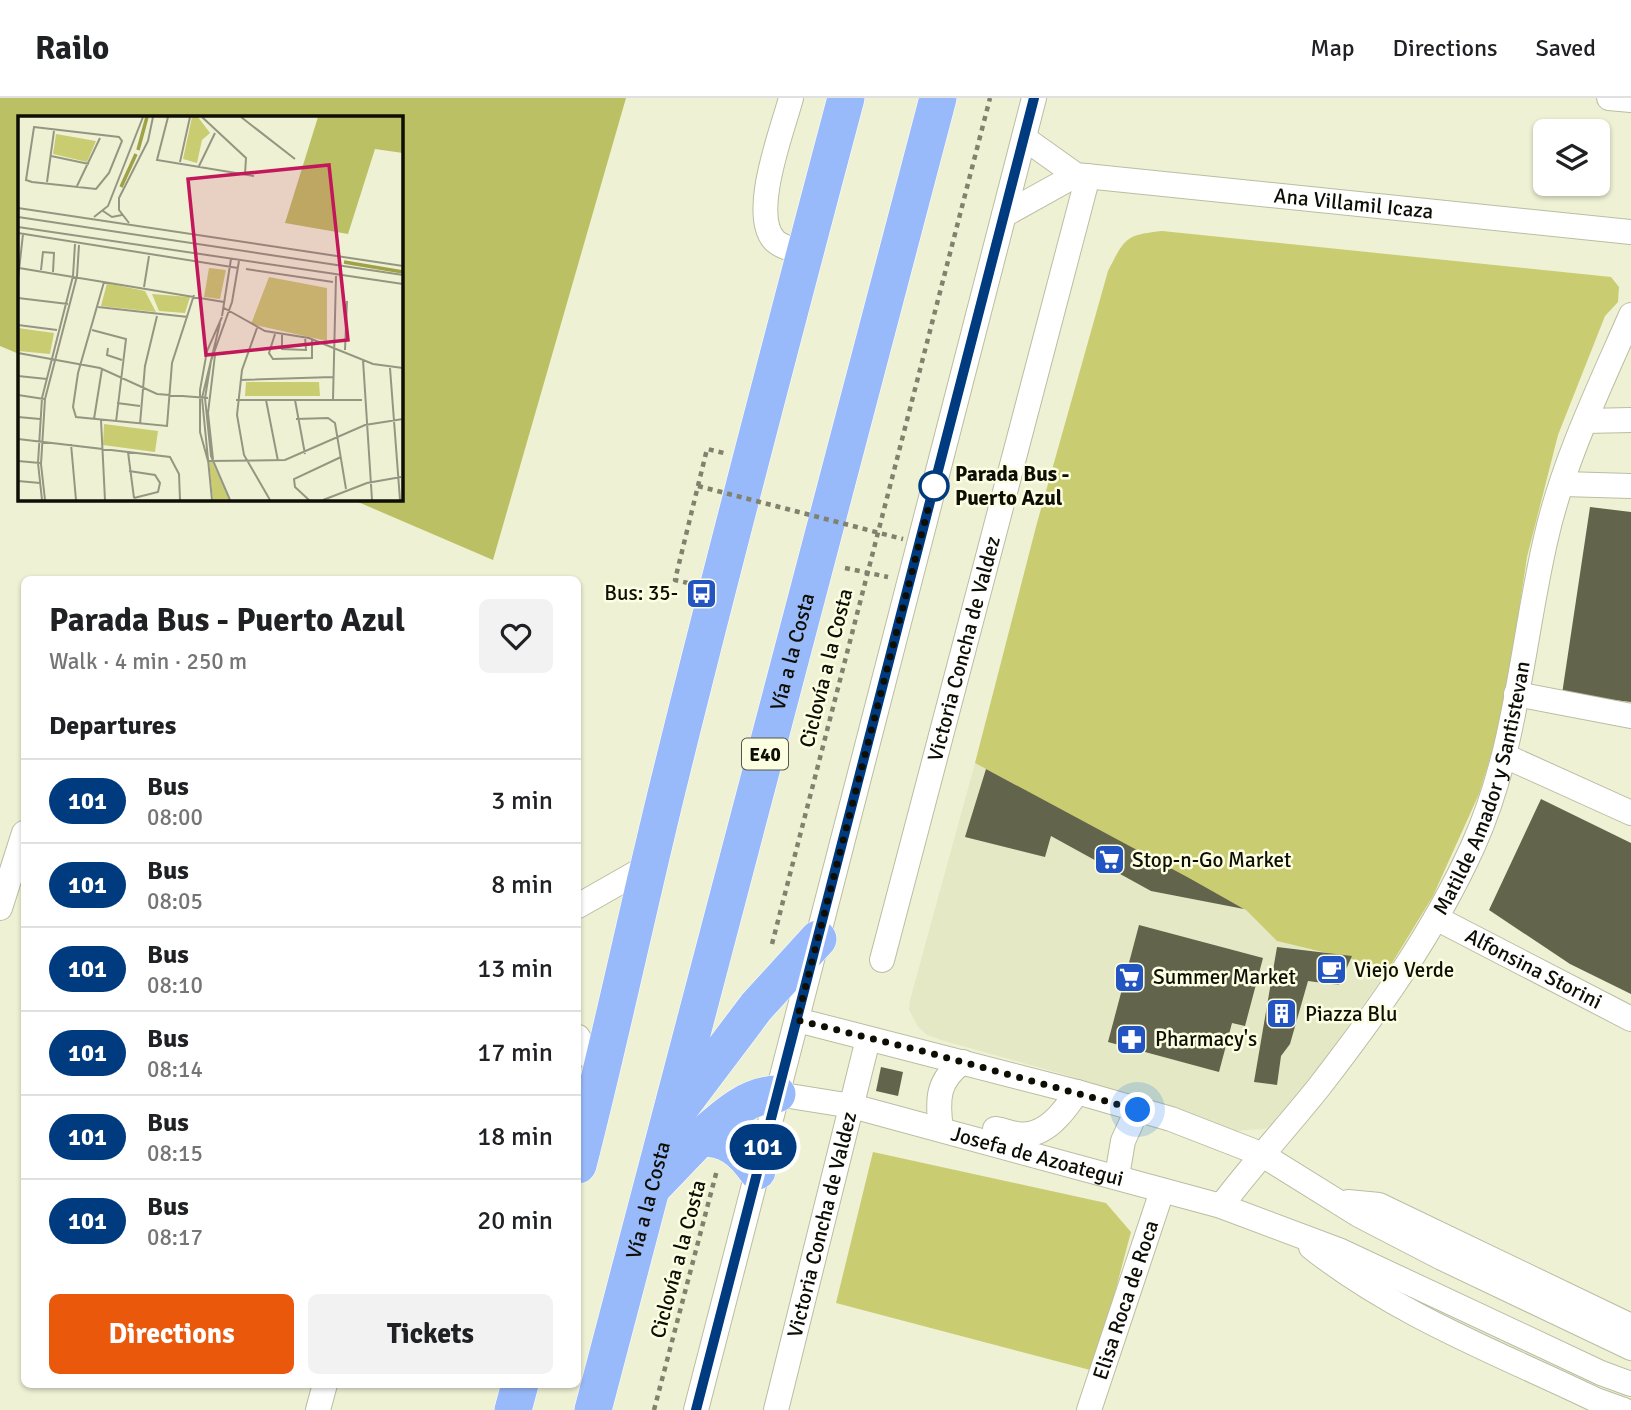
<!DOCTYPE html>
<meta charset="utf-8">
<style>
:root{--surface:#fff;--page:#f2f2f2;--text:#202124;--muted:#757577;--line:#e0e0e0;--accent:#ea580c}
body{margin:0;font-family:Signika,sans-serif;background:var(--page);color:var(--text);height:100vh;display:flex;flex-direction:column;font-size:26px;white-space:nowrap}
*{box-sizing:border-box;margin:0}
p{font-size:23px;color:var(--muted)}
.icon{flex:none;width:38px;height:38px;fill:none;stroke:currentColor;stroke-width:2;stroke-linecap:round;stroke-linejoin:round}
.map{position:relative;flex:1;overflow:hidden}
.side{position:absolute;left:21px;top:478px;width:560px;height:812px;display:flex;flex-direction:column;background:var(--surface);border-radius:10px;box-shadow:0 2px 5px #0004}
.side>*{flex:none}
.badge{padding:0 14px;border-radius:23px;font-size:24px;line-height:46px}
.controls{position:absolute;left:1533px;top:21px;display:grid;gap:14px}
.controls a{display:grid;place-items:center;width:77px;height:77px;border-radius:10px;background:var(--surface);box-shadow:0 2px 5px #0004;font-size:35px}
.you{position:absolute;width:35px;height:35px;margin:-18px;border:5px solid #fff;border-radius:50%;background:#1a73e8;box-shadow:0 0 0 10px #1a73e833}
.map>.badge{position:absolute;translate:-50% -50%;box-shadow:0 0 0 4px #fff}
h2{padding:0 28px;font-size:26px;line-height:63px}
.round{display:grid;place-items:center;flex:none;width:74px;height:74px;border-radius:10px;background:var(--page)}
.head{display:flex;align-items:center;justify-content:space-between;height:119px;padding:0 28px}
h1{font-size:33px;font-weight:800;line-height:52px}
.primary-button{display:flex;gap:14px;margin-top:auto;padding:14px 28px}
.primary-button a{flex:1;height:80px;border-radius:10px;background:var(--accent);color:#fff;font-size:28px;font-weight:800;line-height:80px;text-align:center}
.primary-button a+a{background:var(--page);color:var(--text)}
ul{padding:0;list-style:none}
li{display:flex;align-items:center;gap:21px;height:84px;padding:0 28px;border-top:2px solid var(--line)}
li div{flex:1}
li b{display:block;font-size:26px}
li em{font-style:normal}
li .badge{min-width:77px;font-weight:700;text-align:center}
header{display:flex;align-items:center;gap:42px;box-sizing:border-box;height:98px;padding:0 35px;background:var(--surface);border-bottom:2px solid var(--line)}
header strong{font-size:33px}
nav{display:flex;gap:38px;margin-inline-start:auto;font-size:24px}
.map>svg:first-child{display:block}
.built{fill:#e5e8c4}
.green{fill:#c9cc71}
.forest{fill:#bcc064}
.building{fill:#62644b}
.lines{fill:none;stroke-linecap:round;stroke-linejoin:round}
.minor-casing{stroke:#bbbda2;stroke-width:26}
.highway-casing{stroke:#fff;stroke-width:38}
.path{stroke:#81826e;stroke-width:4.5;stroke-dasharray:5 5;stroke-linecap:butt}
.minor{stroke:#fff;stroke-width:24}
.highway{stroke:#99bafa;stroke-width:37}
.path-bridge{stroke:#81826e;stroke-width:4.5;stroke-dasharray:5 5;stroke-linecap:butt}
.line-casing{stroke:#fff;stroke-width:16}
.line{stroke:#003b80;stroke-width:10}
.walk{stroke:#0e0e05;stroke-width:7;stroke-dasharray:0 12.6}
.stop-dot{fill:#fff;stroke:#003b80;stroke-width:3.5}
.labels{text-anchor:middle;stroke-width:5;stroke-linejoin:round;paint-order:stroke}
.shield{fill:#fcfee1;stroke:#555647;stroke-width:2}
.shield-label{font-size:19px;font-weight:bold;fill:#0e0e05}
.street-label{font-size:21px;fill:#0e0e05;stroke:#fcfee1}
.stop-label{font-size:21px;font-weight:bold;fill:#0e0e05;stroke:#fcfee1;text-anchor:start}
.poi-label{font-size:21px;fill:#0e0e05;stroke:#fcfee1;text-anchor:start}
.inset-river{fill:none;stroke:#9ea145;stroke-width:3.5}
.inset-road{fill:none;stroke:#959681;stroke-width:2}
.view{fill:#c2185b;fill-opacity:0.15;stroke:#c2185b;stroke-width:3.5}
.inset-edge{fill:none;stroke:#0e0e05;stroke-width:3.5}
</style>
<header>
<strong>Railo</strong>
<nav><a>Map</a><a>Directions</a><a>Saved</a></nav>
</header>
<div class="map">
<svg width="1631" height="1312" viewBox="0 0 1631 1312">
<rect width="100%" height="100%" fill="#eff1d4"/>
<path class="built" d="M975 665 1246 812 1277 843 1389 870 1282 1022 1264 1031 1233 1033 1066 977 941 942 927 937 918 929 909 912 910 902Z"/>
<path class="green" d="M1162 133 1611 179 1619 189 1618 204 1605 218 1558 337 1527 459 1503 618 1479 696 1433 798 1389 870 1277 843 1246 812 975 665 1037 425 1108 173C1125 140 1125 137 1162 133Z
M873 1054 1106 1105 1131 1134 1094 1273 836 1205Z"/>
<path class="forest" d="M0 0H626L493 462 351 401H401V19H19V256L0 248Z"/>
<path class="building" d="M1590 409 1631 414V604L1562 596Z
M986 671 1189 780 1244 811 1151 793 1051 738 1045 759 965 739Z
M1541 701 1631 745V896L1570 866 1489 812Z
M1139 827 1263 860 1245 928 1232 925 1219 974 1108 944Z
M1277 849 1352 858 1339 887 1308 883 1290 946 1281 958 1277 987 1254 984Z
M881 969 903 974 898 998 876 993Z"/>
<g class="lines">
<defs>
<g id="minor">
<path d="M791 0C783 31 749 117 775 143 783 150 795 152 805 155"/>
<path d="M1609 0 1631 2"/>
<path id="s1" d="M1024 40 1076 77 1631 134"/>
<path d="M1004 117 1076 77"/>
<path d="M1586 323 1631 322"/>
<path d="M1563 386 1631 388"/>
<path d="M1516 596 1631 618"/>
<path d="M1505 658 1631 715"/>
<path d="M578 808 650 767"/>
<path d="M0 810 24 735"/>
<path id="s2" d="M1436 820 1631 921"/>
<path id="s3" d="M882 862 1088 78"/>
<path d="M797 922 1077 994 1171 1021 1261 1056 1359 1117 1442 1160 1631 1250"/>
<path d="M578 939 601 976"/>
<path id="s4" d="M777 996 852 1008 1221 1108 1341 1153 1601 1275 1631 1286"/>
<path d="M941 1031C937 1002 937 982 963 964"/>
<path d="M995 1031C1003 1032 1010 1035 1017 1036 1044 1041 1064 1014 1077 994"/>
<path d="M1117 1078 1123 1043 1137 1012"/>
<path d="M1348 1104 1379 1107 1631 1228"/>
<path id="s5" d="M1221 1108C1252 1067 1287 1029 1319 989 1377 914 1433 836 1473 748 1517 651 1522 543 1546 440 1563 364 1600 288 1631 217"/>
<path d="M1311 1149C1395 1216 1500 1256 1596 1302L1624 1312"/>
<path d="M318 1312 325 1286"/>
<path d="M696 1312 1034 0"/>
<path id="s6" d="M776 1312 868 941"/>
<path id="s7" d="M1089 1312 1162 1093"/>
</g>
<g id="highway">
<path d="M680 1010 756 909 818 841"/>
<path d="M700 1040C723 1020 746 997 777 996"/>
<path d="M578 1067C611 939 638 809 670 680 726 453 786 226 846 0"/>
<path d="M654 1088 700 1040C728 1040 741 1051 757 1073"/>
<path d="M513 1312 520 1286"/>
<path id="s8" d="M593 1312 938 0"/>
</g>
</defs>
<use href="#minor" class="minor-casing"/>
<use href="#highway" class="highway-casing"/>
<path class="path" d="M845 470 888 479
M688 485 675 482 707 351 724 355
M772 846 990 0
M654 1312 717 1072"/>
<use href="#minor" class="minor"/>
<use href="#highway" class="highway"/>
<path class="path-bridge" d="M698 388 903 441"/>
</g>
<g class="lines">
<defs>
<path id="line" d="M696 1312 1034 0"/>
</defs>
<use href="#line" class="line-casing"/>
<use href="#line" class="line"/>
<path class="walk" d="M934 388 797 922 926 954 1138 1012"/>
</g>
<defs>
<symbol id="bus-square" viewBox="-11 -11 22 22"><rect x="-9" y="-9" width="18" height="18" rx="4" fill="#2355c2" stroke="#fcfee1"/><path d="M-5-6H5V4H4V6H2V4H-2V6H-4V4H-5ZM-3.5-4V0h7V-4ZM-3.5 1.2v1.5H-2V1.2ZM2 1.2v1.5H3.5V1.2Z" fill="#fff"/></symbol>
<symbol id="supermarket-square" viewBox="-11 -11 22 22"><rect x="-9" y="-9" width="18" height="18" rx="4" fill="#2355c2" stroke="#fcfee1"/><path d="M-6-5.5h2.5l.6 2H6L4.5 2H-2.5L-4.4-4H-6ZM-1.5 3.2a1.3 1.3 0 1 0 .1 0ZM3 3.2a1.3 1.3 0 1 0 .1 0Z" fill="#fff"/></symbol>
<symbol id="cafe-square" viewBox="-11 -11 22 22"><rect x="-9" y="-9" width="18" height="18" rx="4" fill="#2355c2" stroke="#fcfee1"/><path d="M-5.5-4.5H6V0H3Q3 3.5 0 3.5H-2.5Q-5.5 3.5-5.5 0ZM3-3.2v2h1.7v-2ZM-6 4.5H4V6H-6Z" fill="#fff"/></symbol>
<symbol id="building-square" viewBox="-11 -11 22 22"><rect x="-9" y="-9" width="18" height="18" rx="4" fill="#2355c2" stroke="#fcfee1"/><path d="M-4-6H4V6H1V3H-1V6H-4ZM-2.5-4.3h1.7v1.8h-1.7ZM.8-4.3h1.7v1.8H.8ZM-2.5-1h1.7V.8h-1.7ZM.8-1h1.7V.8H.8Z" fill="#fff"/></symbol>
<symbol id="pharmacy-square" viewBox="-11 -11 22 22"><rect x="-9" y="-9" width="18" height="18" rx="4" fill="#2355c2" stroke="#fcfee1"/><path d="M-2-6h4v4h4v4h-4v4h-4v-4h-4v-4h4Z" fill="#fff"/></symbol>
</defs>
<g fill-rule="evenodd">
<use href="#bus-square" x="684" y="478" width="35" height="35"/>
<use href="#supermarket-square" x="1092" y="744" width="35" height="35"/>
<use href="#cafe-square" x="1314" y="854" width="35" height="35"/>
<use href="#supermarket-square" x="1112" y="862" width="35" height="35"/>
<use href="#building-square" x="1264" y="898" width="35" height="35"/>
<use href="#pharmacy-square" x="1114" y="924" width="35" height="35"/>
</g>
<circle class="stop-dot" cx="934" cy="388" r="14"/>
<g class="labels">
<rect class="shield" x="742" y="640.5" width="46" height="31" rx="5"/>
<g class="shield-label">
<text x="765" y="663">E40</text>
</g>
<g class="street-label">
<text dy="7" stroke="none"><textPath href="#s1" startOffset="343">Ana Villamil Icaza</textPath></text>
<text dy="7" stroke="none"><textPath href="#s3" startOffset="322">Victoria Concha de Valdez</textPath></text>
<text dy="7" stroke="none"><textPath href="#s8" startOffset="784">Vía a la Costa</textPath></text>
<text transform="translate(826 570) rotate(-76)" y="7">Ciclovía a la Costa</text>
<text dy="7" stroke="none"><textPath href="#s5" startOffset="499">Matilde Amador y Santistevan</textPath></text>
<text dy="7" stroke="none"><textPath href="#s2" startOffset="110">Alfonsina Storini</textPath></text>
<text dy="7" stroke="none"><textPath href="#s4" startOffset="268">Josefa de Azoategui</textPath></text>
<text dy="7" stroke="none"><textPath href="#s8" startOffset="217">Vía a la Costa</textPath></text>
<text dy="7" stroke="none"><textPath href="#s6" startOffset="191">Victoria Concha de Valdez</textPath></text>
<text transform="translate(678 1161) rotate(-75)" y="7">Ciclovía a la Costa</text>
<text dy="7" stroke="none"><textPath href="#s7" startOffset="116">Elisa Roca de Roca</textPath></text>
</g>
<g class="stop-label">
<text x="955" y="383">Parada Bus -<tspan x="955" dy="24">Puerto Azul</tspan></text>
</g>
<g class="poi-label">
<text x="678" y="502" text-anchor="end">Bus: 35-</text>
<text x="1132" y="769">Stop-n-Go Market</text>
<text x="1354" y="879">Viejo Verde</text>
<text x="1153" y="886">Summer Market</text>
<text x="1305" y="923">Piazza Blu</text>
<text x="1155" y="948">Pharmacy's</text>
</g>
</g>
<g transform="translate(18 18)">
<rect width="385" height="385" fill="#eff1d4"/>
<path d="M174 1H180L192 17 184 24 179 47 165 43ZM38 18 78 25 69 46 35 38ZM191 152 208 154 202 183 186 181ZM251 161 309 172V225L233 208ZM89 167 127 175 138 196 83 190ZM134 178 172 181 167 197 141 195ZM0 212 36 217 32 238 0 235ZM228 266H301L302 280H227ZM86 308 140 315 137 336 85 329ZM191 345H194L211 384H195Z" fill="#c9cc71"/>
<path d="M300 1H385V37L357 33 330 118 267 107Z" fill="#bcc064"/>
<path class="inset-river" d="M120 34 129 1M103 71 118 38M326 146 385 156"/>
<path class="inset-road" d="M150 1 139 44 236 60M184 1 228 42 227 58M223 1 277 43M16 11 101 21 104 25 91 57 78 73 14 66 8 64ZM33 40 71 48M162 46 172 1M181 50 197 17M29 66 36 15M59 70 82 22M0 92 385 150M85 95 94 101 104 99M0 101 385 159M76 101 90 90 125 1M111 107 101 94V82L130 25 135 1M0 111 385 168M0 117 220 152M1 152 206 186M228 153 315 166M23 154 25 136 36 137 35 156M0 163 5 118M86 166 60 257 55 291 58 301 149 310 154 247 176 179M126 171 131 140M0 182 50 188M80 191 170 201M206 192 247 215 291 222 355 248 385 252M204 200 213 143M204 201 189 235 182 274V316L190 345 267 344 347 309 385 303M0 209 39 214M239 212 224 254 219 299 226 339 252 384M74 214 108 223 98 306M257 218 251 237 255 243 294 242V223M264 219V233L288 234 287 221M90 232 89 239 104 244M327 234 329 185M0 237 82 252 139 278 190 282M345 244 354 384M372 252 382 384M0 260 29 263M222 264 315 261M0 279 26 283M315 283 318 160M218 284H344M248 284 260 345M277 284 287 338M99 287 122 290M0 301 22 303M76 303 84 253M278 303 310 302 317 307 328 373M83 304 87 384M122 308 127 250 139 200M0 323 152 341 161 358 162 384M53 328 58 384M110 336 116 382M195 343 190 297 197 239M0 345 22 347M111 355 137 359 142 367 140 376 116 382M0 365 22 367M24 384 20 347 24 282 55 160 57 128M27 384 23 348 27 283 59 160 61 129M194 384 184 282 202 207M212 384 193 340 187 282 193 245 214 186 221 145M291 384 277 371 276 363 323 341M305 384 349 367 383 361"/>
<path class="view" d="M311 49 330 224 188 239 170 63Z"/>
<rect width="385" height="385" class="inset-edge"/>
</g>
</svg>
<div class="controls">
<a><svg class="icon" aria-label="layers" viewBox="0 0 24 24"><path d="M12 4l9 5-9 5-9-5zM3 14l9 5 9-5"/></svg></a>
</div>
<div class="you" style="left:1138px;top:1012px"></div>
<b class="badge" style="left:763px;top:1049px;background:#003b80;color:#fff">101</b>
<section class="side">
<div class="head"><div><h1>Parada Bus - Puerto Azul</h1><p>Walk · 4 min · 250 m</p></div><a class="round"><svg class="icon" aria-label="heart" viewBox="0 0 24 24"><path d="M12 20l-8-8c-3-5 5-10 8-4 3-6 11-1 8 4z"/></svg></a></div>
<h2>Departures</h2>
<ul>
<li><span class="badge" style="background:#003b80;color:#fff">101</span><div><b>Bus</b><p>08:00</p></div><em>3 min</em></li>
<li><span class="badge" style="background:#003b80;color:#fff">101</span><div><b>Bus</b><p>08:05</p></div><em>8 min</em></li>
<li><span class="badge" style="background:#003b80;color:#fff">101</span><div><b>Bus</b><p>08:10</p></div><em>13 min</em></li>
<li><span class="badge" style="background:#003b80;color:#fff">101</span><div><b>Bus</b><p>08:14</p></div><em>17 min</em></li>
<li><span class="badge" style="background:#003b80;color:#fff">101</span><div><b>Bus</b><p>08:15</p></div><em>18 min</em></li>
<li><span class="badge" style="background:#003b80;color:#fff">101</span><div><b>Bus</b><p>08:17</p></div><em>20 min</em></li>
</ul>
<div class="primary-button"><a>Directions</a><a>Tickets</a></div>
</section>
</div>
